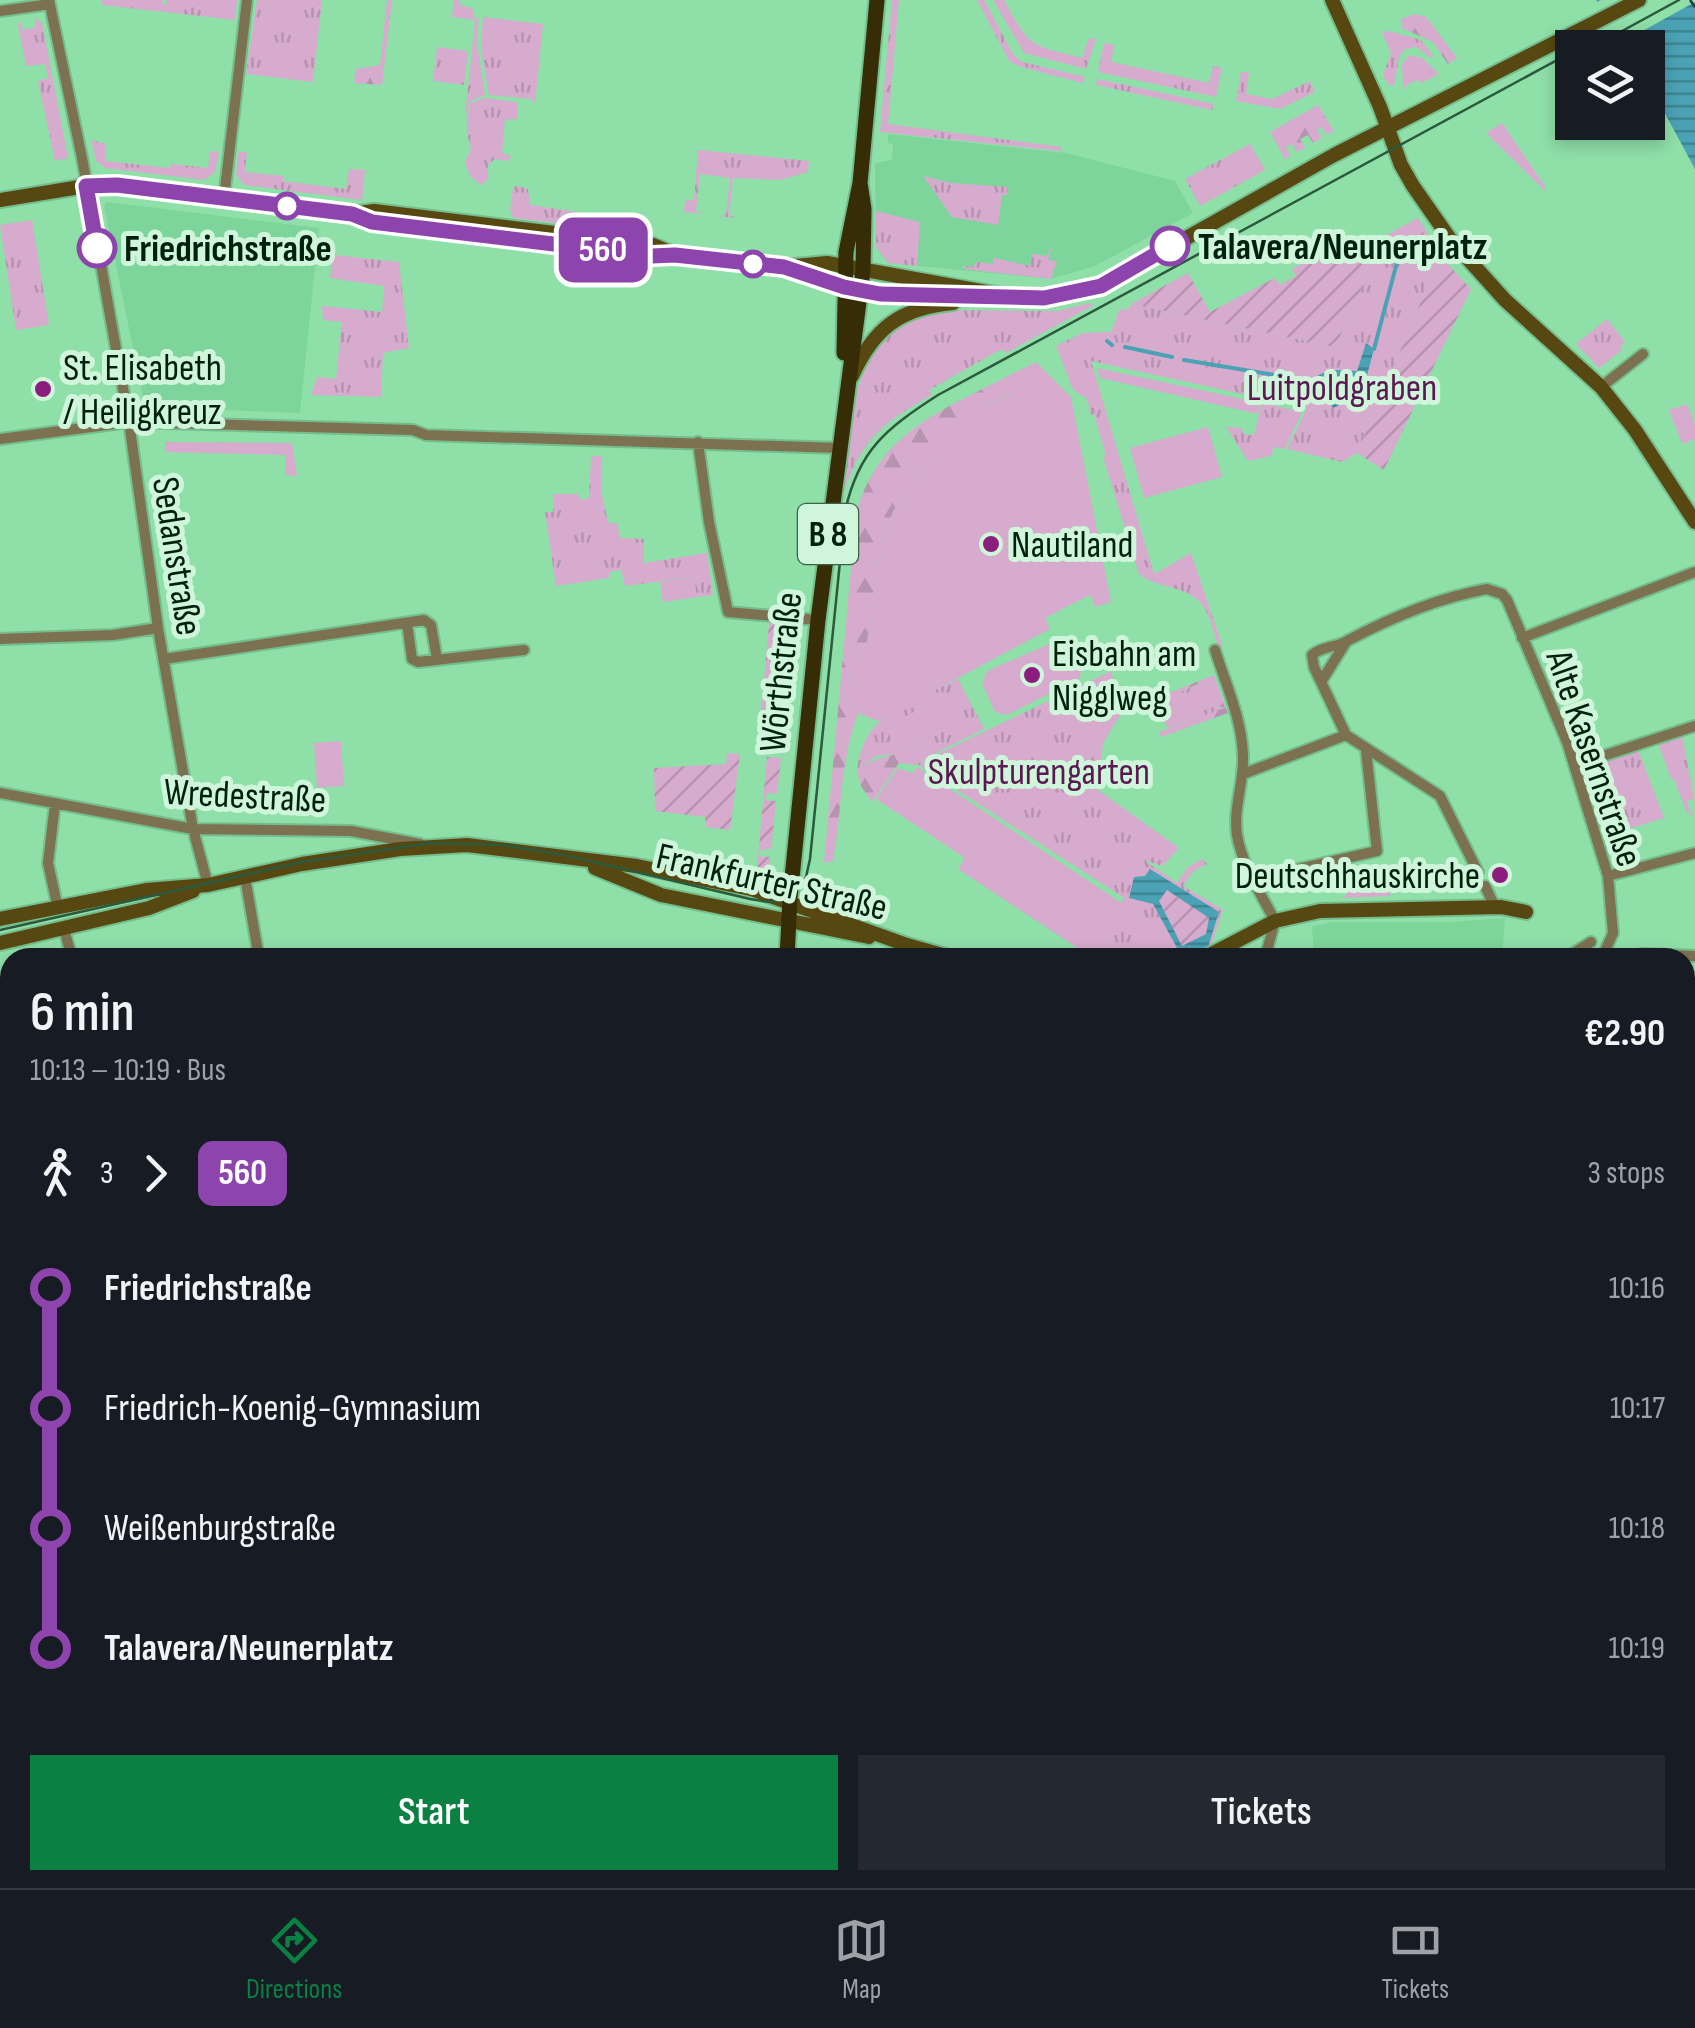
<!DOCTYPE html>
<meta charset="utf-8">
<style>
:root{--surface:#171b24;--page:#242831;--text:#f1f3f6;--muted:#9ea1a6;--line:#363941;--accent:#0b8043}
body{margin:0;font-family:"Sofia Sans Condensed",sans-serif;background:var(--page);color:var(--text);height:100vh;display:flex;flex-direction:column;font-size:38px;white-space:nowrap}
*{box-sizing:border-box;margin:0}
p{font-size:32px;color:var(--muted)}
.icon{flex:none;width:55px;height:55px;fill:none;stroke:currentColor;stroke-width:2;stroke-linecap:round;stroke-linejoin:round}
.map{position:relative;flex:1;overflow:hidden}
.sheet{position:absolute;left:0px;top:948px;width:1695px;height:942px;display:flex;flex-direction:column;background:var(--surface);border-radius:30px 30px 0 0;box-shadow:0 5px 15px #0003}
.sheet>*{flex:none}
.badge{padding:0 20px;border-radius:15px;font-size:35px;line-height:65px}
.tools{position:absolute;left:1555px;top:30px;display:grid;gap:20px}
.tools a{display:grid;place-items:center;width:110px;height:110px;border-radius:0px;background:var(--surface);box-shadow:0 5px 15px #0003;font-size:50px}
.map>.badge{position:absolute;translate:-50% -50%;box-shadow:0 0 0 5px #fff}
.legs{display:flex;align-items:center;gap:15px;height:110px;padding:0 30px;font-size:32px}
.legs p{margin-inline-start:auto}
.head{display:flex;align-items:center;justify-content:space-between;height:170px;padding:0 30px}
h1{font-size:55px;font-weight:600;line-height:75px}
.action{display:flex;gap:20px;margin-top:auto;padding:20px 30px}
.action a{flex:1;height:115px;border-radius:0px;background:var(--accent);color:#fff;font-size:40px;font-weight:600;line-height:115px;text-align:center}
.action a+a{background:var(--page);color:var(--text)}
ul{padding:0 30px;list-style:none}
li{display:flex;align-items:center;gap:35px;height:120px;font-size:38px}
li i{display:grid;place-items:center;width:15px;height:100%;margin:0 12px;background:currentColor}
li i::after{content:'';width:25px;height:25px;margin:-12px;border:8px solid;border-radius:50%;background:var(--surface)}
li p{margin-inline-start:auto}
li:first-child i{background:linear-gradient(#0000 50%,currentColor 0)}
li:last-child i{background:linear-gradient(currentColor 50%,#0000 0)}
.menu{display:flex;justify-content:space-around;align-items:center;height:140px;border-top:2px solid var(--line);background:var(--surface);font-size:28px;color:var(--muted)}
.menu a{display:grid;justify-items:center;gap:5px}
.menu .selected{color:var(--accent)}
.map>svg:first-child{display:block}
.built{fill:#7dd59b}
.grass{fill:url(#grass-tufts)}
.forest{fill:url(#forest-firs)}
.garden{fill:url(#garden-furrows)}
.pitch{fill:#d6abcd}
.water{fill:url(#water-rules);fill-rule:evenodd}
.pier{fill:#8fdfa9}
.lines{fill:none;stroke-linecap:round;stroke-linejoin:round}
.stream{stroke:#4ba2b5;stroke-width:4}
.ferry{stroke:#184049;stroke-width:2.5;stroke-dasharray:12 10;stroke-linecap:butt}
.street-casing{stroke:#75bd8d;stroke-width:14}
.secondary-casing{stroke:#75bd8d;stroke-width:18}
.primary-casing{stroke:#75bd8d;stroke-width:19}
.street{stroke:#7c7251;stroke-width:10}
.secondary{stroke:#564810;stroke-width:14}
.primary{stroke:#362c05;stroke-width:15}
.tram{stroke:#2b5a3c;stroke-width:2.5}
.line-1-casing{stroke:#fff;stroke-width:22}
.line-1{stroke:#8e44ad;stroke-width:15}
.stop-1-dot{fill:#fff;stroke:#8e44ad;stroke-width:5}
.poi-dot{fill:#8c1c7e;stroke:#cff6da;stroke-width:4}
.labels{text-anchor:middle;stroke-width:10;stroke-linejoin:round;paint-order:stroke}
.shield{fill:#cff6da;stroke:#3e614b;stroke-width:2.5}
.shield-label{font-size:35px;font-weight:bold;fill:#00210e}
.stop-label{font-size:38px;font-weight:bold;fill:#00210e;stroke:#cff6da;text-anchor:start}
.poi-label{font-size:38px;fill:#00210e;stroke:#cff6da;text-anchor:start}
.park-label{font-size:38px;fill:#5a1951;stroke:#cff6da}
.street-label{font-size:38px;fill:#00210e;stroke:#cff6da}
</style>
<div class="map">
<svg width="1695" height="1888" viewBox="0 0 1695 1888">
<defs>
<pattern id="grass-tufts" width="24" height="20" patternUnits="userSpaceOnUse" patternTransform="scale(2.5)"><rect width="24" height="20" fill="#d6abcd"/><path d="M3 7l-1-3M5 7V3M7 7l1-3M15 17l-1-3M17 17v-4M19 17l1-3" fill="none" stroke="#b693af"/></pattern>
<pattern id="forest-firs" width="22" height="20" patternUnits="userSpaceOnUse" patternTransform="scale(2.5)"><rect width="22" height="20" fill="#d6abcd"/><path d="M5 1l3.5 6h-7zM16 11l3.5 6h-7z" fill="#b693af"/></pattern>
<pattern id="garden-furrows" width="10" height="10" patternUnits="userSpaceOnUse" patternTransform="scale(2.5)"><rect width="10" height="10" fill="#d6abcd"/><path d="M-1 1l2-2M0 10L10 0M9 11l2-2" fill="none" stroke="#b693af"/></pattern>
<pattern id="water-rules" width="6" height="5" patternUnits="userSpaceOnUse" patternTransform="scale(2.5)"><rect width="6" height="5" fill="#4ba2b5"/><path d="M0 2.5h6" fill="none" stroke="#3c8492"/></pattern>
</defs>
<rect width="100%" height="100%" fill="#8fdfa9"/>
<path class="built" d="M888 134 1066 153 1175 181 1193 213 1095 266 1051 279 888 263 876 247 875 163 892 160 893 144 888 143Z
M106 202 319 228 300 413 145 407 104 206Z
M1505 918 1502 957H1314L1312 926 1333 922H1451Z"/>
<path class="grass" d="M102 0H162L165 6 167 0H237L235 20 102 5Z
M257 0H322L313 82 246 74Z
M454 0H460V5L472 8 475 19 479 18 477 42 485 95 471 101 465 117 475 20 452 17Z
M892 0H899L888 124 1062 147 1061 151 880 132Z
M977 0H984L1013 54 1022 62 1085 77 1083 83 1021 67 1009 61Z
M993 0H1004C1029 47 1031 46 1082 58L1089 38 1096 39 1086 69 1024 53Z
M483 17 543 24 535 104 532 99 489 95 481 48Z
M35 18 42 23 68 158 55 161 38 81 48 78 45 64 26 66 18 25 21 21 23 30 36 27Z
M1389 31 1421 40 1434 57 1431 58 1416 47 1405 49 1399 57 1394 86 1388 84 1383 75 1391 53 1382 32Z
M1104 43 1114 45 1111 62 1209 83 1213 66 1222 68 1216 97 1098 72Z
M437 47 468 51 464 85 433 81Z
M1409 55 1422 58 1439 74 1421 83 1418 80 1406 85 1403 92 1402 64Z
M1241 72H1249L1246 94 1272 99 1310 81 1315 92 1280 109 1236 101Z
M1097 79 1214 104 1212 110 1096 85Z
M484 98 518 102 517 119 505 120 502 153 511 156 509 161 495 159 488 165V180L481 185 470 176 465 162 471 149C466 133 465 120 471 103Z
M91 140 106 144 105 161 170 168 171 164 208 168 210 152 219 151 215 172 204 180 105 168 96 161Z
M1250 144 1265 170 1200 206 1185 179Z
M698 150 809 161 808 172 780 180 733 178 729 215 737 218 717 216 726 215 730 178 700 174 696 211 704 214 684 212 685 200H694Z
M238 152H247L245 172 283 176V181L346 189 349 169 365 170 362 200 244 185 236 175Z
M923 176 951 183 1008 187 1007 195H1002L998 225 952 217Z
M517 186 528 189 530 205 584 213 583 226 513 218 510 210 513 187Z
M876 211 920 222 917 266 888 263 876 247Z
M1418 218 1444 260 1436 266 1357 453 1342 462 1287 449 1307 408 1091 361 1154 574 1191 553 1223 648 1219 649C1214 634 1210 613 1200 602 1185 586 1156 588 1139 574L1103 457 1106 456 1094 414 1091 415 1087 399 1073 390 1056 346 1082 333 1111 332 1119 310 1130 308 1131 304 1335 347 1379 250V239Z
M32 220 49 325 16 330 0 225Z
M1053 243 1048 260 1057 261 1051 279 963 269V266L974 267 975 262 993 264 994 258 1030 266 1032 254 1047 256Z
M333 255 399 262 409 348 383 353 381 397 311 395 317 377 336 379 342 322 323 320 322 306 382 312 384 286 330 278Z
M1090 303 1094 305 1006 353 1004 350 998 351 929 390 932 395C873 428 857 445 839 511L858 387 874 345 901 323 937 310 1057 311Z
M1607 319 1625 342 1620 347 1622 350 1599 368 1576 344Z
M1262 403 1302 412 1285 449 1274 447 1271 456 1248 461 1226 427 1241 428 1244 434 1254 435Z
M165 442 292 443 297 476 286 475 285 455 165 452Z
M591 456H602L601 490 608 523H617L620 538 644 539V563L707 553 713 595 697 597 693 577 625 586 621 570 609 572V578L556 586 545 512H553L554 494H578L581 500 589 498Z
M1111 671 1122 712 1103 743 1098 790 1179 848 1162 866 1144 860 1177 883 1188 867 1202 859 1207 864 1193 871 1183 886 1223 910 1207 957H1087L1124 898 917 764Z
M958 679 984 729 932 755 913 747 941 733 886 727 900 754 876 756 857 770C865 710 910 703 958 679Z
M1201 683 1213 707 1227 708 1168 728 1157 710 1180 692Z
M1681 729 1694 799 1687 801 1692 817 1686 811 1674 779H1671L1656 737Z
M1636 744 1664 818 1618 832 1597 758Z
M1394 870 1390 896 1342 898 1347 894 1346 891 1382 882 1381 871Z
M794 1880 943 1883 949 1888 795 1885Z"/>
<path class="forest" d="M387 0H392L382 85 354 83 356 69 380 65Z
M1415 14 1426 17 1457 58 1448 64 1433 42 1402 28 1401 19Z
M1318 105 1334 131 1327 135 1321 127 1317 130 1322 138 1313 143 1308 135 1300 139 1305 148 1296 152 1292 144 1286 147 1291 156 1285 159 1270 132Z
M1502 123 1546 188V192L1486 133Z
M1002 379 1010 393 956 419 916 482 899 500 884 531 867 642 850 666 846 702 858 713C840 760 842 812 833 861L824 863 856 514C878 435 935 414 1002 379Z
M1214 675 1228 713 1161 737 1159 732 1227 707H1213L1200 683 1180 692 1186 711 1175 717 1173 709H1157L1152 700Z
M913 747 932 755 915 765 899 763 872 802 861 786 857 770C879 754 891 759 913 747Z"/>
<path class="garden" d="M1360 244 1366 255 1375 259 1335 347 1131 304 1188 273 1210 312 1275 278 1280 285 1296 276 1292 269 1335 246 1340 255Z
M1444 260 1471 289 1384 470 1357 453 1436 266Z
M769 623 793 625 784 728 760 726Z
M727 753 740 754 730 830 706 827 705 817 655 811 654 768 726 764Z
M767 757 781 758 777 794 767 793 765 800 776 801 771 849 760 850V856L770 857 769 868 756 880Z
M1167 890 1209 918 1206 934 1182 946 1159 901Z"/>
<path class="pitch" d="M1036 362 1071 397 1111 602 1095 607 1090 595 1045 618 1050 629 877 721 858 713 846 702 850 666 867 642 884 531 899 500 916 482 956 418 1010 394 1002 379Z
M1097 368 1261 403 1258 414 1100 378Z
M1687 404 1695 426V439L1682 444 1669 410Z
M1208 427 1222 477 1144 498 1130 448Z
M694 577 697 597 663 602 660 582Z
M1063 638 1070 642 1083 665 1079 679 1007 715 995 712 982 684 987 671Z
M927 705 941 733 900 754 885 727Z
M341 741 344 786 317 788 314 743Z
M917 767 1123 904 1088 955 958 869 965 858 876 799 898 768 912 773Z"/>
<path class="water" d="M1596 0H1695V169L1648 82V48L1629 47Z
M1366 343 1374 349 1362 394 1333 408 1318 375 1333 370 1357 371Z
M1150 869 1219 912 1205 957H1182L1153 904 1129 898 1134 877 1145 876ZM1167 890 1209 918 1206 934 1182 946 1159 901Z"/>
<path class="pier" d="M1601 0H1695V2L1621 43 1593 4Z"/>
<g class="lines">
<path class="stream" d="M1107 341 1112 345
M1125 347 1172 357
M1374 349 1400 251
M1184 360 1293 378
M1302 381 1313 384 1321 381
M250 1888V1880"/>
<path class="ferry" d="M1690 0 1695 7"/>
<defs>
<path id="street" d="M49 0 82 158 129 422 158 628 193 829 208 885
M0 11 50 4
M224 198 247 0
M1601 387 1643 354
M0 439 129 422 413 430 426 435 839 448
M698 442 709 522 728 612 818 620
M407 623 412 659 418 662 524 650
M1522 638 1695 572
M0 639 113 635 158 628
M1215 650C1226 685 1242 719 1243 756 1244 783 1233 808 1237 835 1242 865 1261 894 1275 921L1265 958
M164 659 424 620 431 625 437 659
M1321 682 1346 642
M1575 765 1695 726
M1243 774 1346 735
M0 793 193 829 351 831 420 844
M55 804 48 863 58 909
M1478 872 1440 796 1346 735 1314 667 1312 655C1322 646 1335 648 1347 641 1392 617 1437 598 1487 589L1502 594 1507 600 1567 742 1608 876 1613 933 1605 951
M1608 876 1695 853
M245 877 259 958
M1254 879 1377 851 1366 750
M1485 886 1495 907
M64 929 72 958
M1566 958 1591 942
M1617 958 1644 954 1695 956
M0 1118 10 1115
M1685 1132 1695 1134
M0 1143 10 1177
M0 1278 10 1279
M0 1321 10 1313
M0 1438 10 1434
M0 1773 10 1775"/>
<path id="secondary" d="M1332 0 1380 107 1401 165 1413 186 1450 239 1505 300 1601 387 1635 430 1695 522
M0 200 86 186 117 185 351 214 372 222 652 256 675 255 784 267 827 263 1014 297
M351 214 374 211 653 245 674 254
M786 268 861 292 966 296
M1007 297 1055 296 1101 286 1334 155 1639 0
M852 376C874 328 900 308 953 303
M595 868 661 895 869 937
M0 919 146 890 208 885 302 864 400 849 467 845 637 866 751 889 907 945
M0 943 149 908 193 891
M900 943 953 958
M1204 958 1275 921 1320 911 1501 907 1526 912"/>
<path id="primary" d="M844 353 846 252 860 183 877 0
M787 958 790 898 818 620 863 271 864 209 860 183
M0 1682 10 1678"/>
</defs>
<use href="#street" class="street-casing"/>
<use href="#secondary" class="secondary-casing"/>
<use href="#primary" class="primary-casing"/>
<use href="#street" class="street"/>
<use href="#secondary" class="secondary"/>
<use href="#primary" class="primary"/>
<path class="tram" d="M1591 48 1679 0
M0 930 302 862 430 843 502 845 569 856 750 899 769 902 790 898 806 877 810 859 845 512C858 450 887 428 938 395L1572 52"/>
</g>
<g class="lines">
<defs>
<path id="line-1" d="M97 248 86 186 117 185 352 214 372 222 652 256 675 255 784 267 844 287 880 294 1044 298 1101 286 1170 246"/>
</defs>
<use href="#line-1" class="line-1-casing"/>
<use href="#line-1" class="line-1"/>
</g>
<g class="stop-1-dot">
<circle cx="287" cy="206" r="12"/>
<circle cx="1170" cy="246" r="18"/>
<circle cx="97" cy="248" r="18"/>
<circle cx="753" cy="264" r="12"/>
</g>
<g class="poi-dot">
<circle cx="43" cy="389" r="10"/>
<circle cx="991" cy="544" r="10"/>
<circle cx="1032" cy="675" r="10"/>
<circle cx="1500" cy="875" r="10"/>
</g>
<g class="labels">
<rect class="shield" x="798" y="504" width="60" height="60" rx="8"/>
<g class="shield-label">
<text x="828" y="546">B 8</text>
</g>
<g class="stop-label">
<text x="1198" y="259">Talavera/Neunerplatz</text>
<text x="124" y="261">Friedrichstraße</text>
</g>
<g class="poi-label">
<text x="63" y="380">St. Elisabeth<tspan x="63" dy="44">/ Heiligkreuz</tspan></text>
<text x="1011" y="557">Nautiland</text>
<text x="1052" y="666">Eisbahn am<tspan x="1052" dy="44">Nigglweg</tspan></text>
<text x="1480" y="888" text-anchor="end">Deutschhauskirche</text>
</g>
<g class="park-label">
<text x="1342" y="400">Luitpoldgraben</text>
<text x="1039" y="784">Skulpturengarten</text>
</g>
<g class="street-label">
<text transform="translate(178 556) rotate(81)" y="13">Sedanstraße</text>
<text transform="translate(780 672) rotate(-84)" y="13">Wörthstraße</text>
<text transform="translate(1595 758) rotate(71)" y="13">Alte Kasernstraße</text>
<text transform="translate(245 795) rotate(3)" y="13">Wredestraße</text>
<text transform="translate(772 881) rotate(13)" y="13">Frankfurter Straße</text>
</g>
</g>
</svg>
<div class="tools">
<a><svg class="icon" aria-label="layers" viewBox="0 0 24 24"><path d="M12 4l9 5-9 5-9-5zM3 14l9 5 9-5"/></svg></a>
</div>
<b class="badge" style="left:603px;top:250px;background:#8e44ad;color:#fff">560</b>
<section class="sheet">
<div class="head"><div><h1>6 min</h1><p>10:13 – 10:19 · Bus</p></div><b>€2.90</b></div>
<div class="legs"><svg class="icon" aria-label="walk" viewBox="0 0 24 24"><circle cx="13" cy="4" r="2"/><path d="M13 8l-2 6 4 7M11 14l-3 7M7 12l3-4h3l4 4"/></svg>3<svg class="icon" aria-label="forward" viewBox="0 0 24 24"><path d="M9 5l7 7-7 7"/></svg><b class="badge" style="background:#8e44ad;color:#fff">560</b><p>3 stops</p></div>
<ul>
<li><i style="color:#8e44ad"></i><b>Friedrichstraße</b><p>10:16</p></li>
<li><i style="color:#8e44ad"></i><span>Friedrich-Koenig-Gymnasium</span><p>10:17</p></li>
<li><i style="color:#8e44ad"></i><span>Weißenburgstraße</span><p>10:18</p></li>
<li><i style="color:#8e44ad"></i><b>Talavera/Neunerplatz</b><p>10:19</p></li>
</ul>
<div class="action"><a>Start</a><a>Tickets</a></div>
</section>
</div>
<nav class="menu">
<a class="selected"><svg class="icon" aria-label="directions" viewBox="0 0 24 24"><path d="M12 3l9 9-9 9-9-9zM9 14v-3h6M13 9l2 2-2 2"/></svg>Directions</a>
<a><svg class="icon" aria-label="map" viewBox="0 0 24 24"><path d="M3 6l6-2 6 2 6-2v14l-6 2-6-2-6 2zM9 4v14M15 6v14"/></svg>Map</a>
<a><svg class="icon" aria-label="tickets" viewBox="0 0 24 24"><path d="M3 7h18v10H3zM15 7v10"/></svg>Tickets</a>
</nav>
